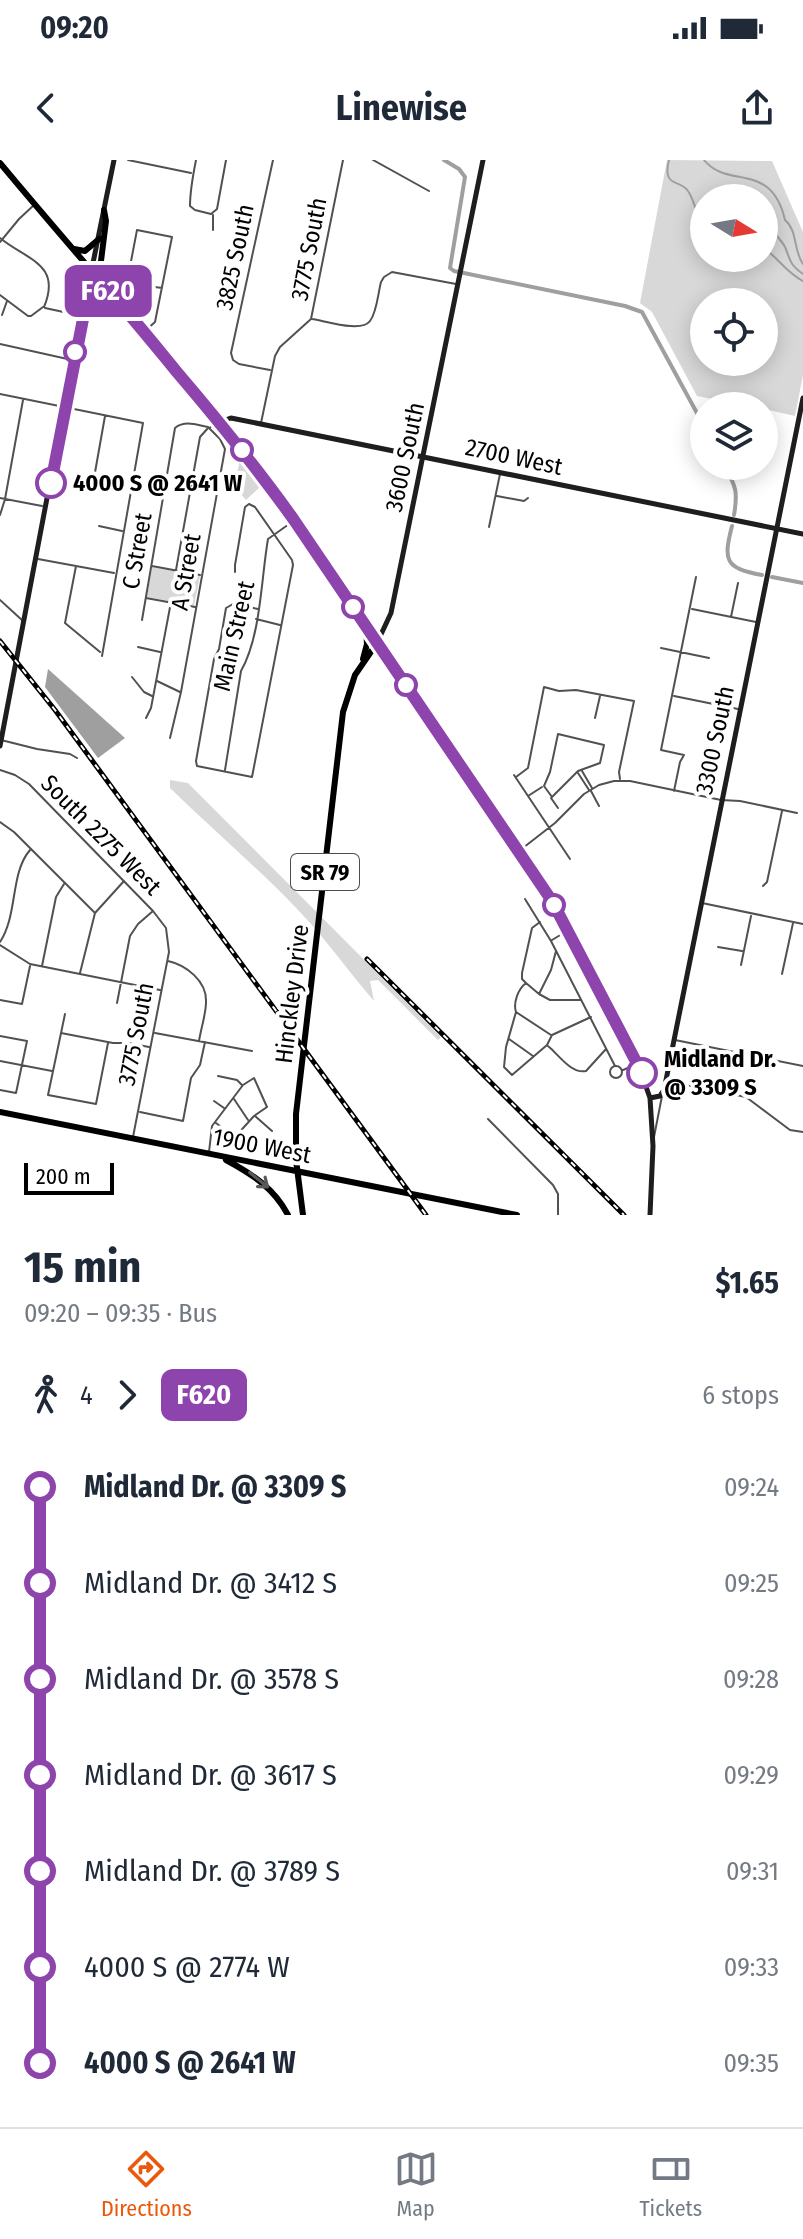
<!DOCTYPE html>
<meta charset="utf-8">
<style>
:root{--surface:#fff;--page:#f6f6f7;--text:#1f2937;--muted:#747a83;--line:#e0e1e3;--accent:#ea580c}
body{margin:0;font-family:"Fira Sans Condensed",sans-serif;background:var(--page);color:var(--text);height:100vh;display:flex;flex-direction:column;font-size:30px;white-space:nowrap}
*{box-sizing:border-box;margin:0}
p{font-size:26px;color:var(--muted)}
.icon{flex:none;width:44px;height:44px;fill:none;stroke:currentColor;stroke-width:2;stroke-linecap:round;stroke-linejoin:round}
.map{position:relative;height:1055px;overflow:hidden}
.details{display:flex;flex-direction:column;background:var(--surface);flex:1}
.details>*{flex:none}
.badge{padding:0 16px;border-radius:12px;font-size:28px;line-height:52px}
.needle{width:52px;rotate:101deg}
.controls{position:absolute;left:690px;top:24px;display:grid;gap:16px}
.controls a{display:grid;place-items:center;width:88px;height:88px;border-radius:50%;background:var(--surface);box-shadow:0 4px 20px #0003;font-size:40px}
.scale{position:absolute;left:24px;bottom:20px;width:90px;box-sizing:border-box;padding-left:8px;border:4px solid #000;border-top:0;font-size:22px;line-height:28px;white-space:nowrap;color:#000;-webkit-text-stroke:6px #fff;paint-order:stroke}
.map>.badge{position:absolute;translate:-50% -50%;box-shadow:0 0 0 4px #fff}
.legs{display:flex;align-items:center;gap:12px;height:88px;padding:0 24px;font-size:26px}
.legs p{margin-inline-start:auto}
.summary{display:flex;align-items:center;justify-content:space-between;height:136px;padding:0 24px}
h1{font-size:44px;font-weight:700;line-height:60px}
ul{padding:0 24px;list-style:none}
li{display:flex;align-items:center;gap:28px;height:96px;font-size:30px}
li i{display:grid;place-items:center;width:12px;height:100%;margin:0 10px;background:currentColor}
li i::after{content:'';width:20px;height:20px;margin:-10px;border:6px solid;border-radius:50%;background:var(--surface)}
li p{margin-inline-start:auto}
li:first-child i{background:linear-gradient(#0000 50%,currentColor 0)}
li:last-child i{background:linear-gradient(currentColor 50%,#0000 0)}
.status{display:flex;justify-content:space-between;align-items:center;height:56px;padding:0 40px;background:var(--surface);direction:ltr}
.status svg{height:22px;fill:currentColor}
header{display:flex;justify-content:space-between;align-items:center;height:104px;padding:0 24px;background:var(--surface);font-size:36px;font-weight:700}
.dock{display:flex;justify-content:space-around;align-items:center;height:112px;border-top:2px solid var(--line);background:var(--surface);font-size:22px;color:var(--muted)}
.dock a{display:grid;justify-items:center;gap:4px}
.dock .selected{color:var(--accent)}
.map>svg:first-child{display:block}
.green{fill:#d8d8d8;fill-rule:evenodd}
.water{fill:#9f9f9f}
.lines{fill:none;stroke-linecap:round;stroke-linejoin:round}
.stream{stroke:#9f9f9f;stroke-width:2}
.canal{stroke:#9f9f9f;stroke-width:4}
.street{stroke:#515151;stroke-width:2}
.secondary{stroke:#1e1e1e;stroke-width:5}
.primary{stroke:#000;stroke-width:6}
.rail-casing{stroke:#000;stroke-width:5}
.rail{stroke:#fff;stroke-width:2;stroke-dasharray:6;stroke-linecap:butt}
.oneway{stroke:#595959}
.line-1-casing{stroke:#fff;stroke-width:18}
.line-1{stroke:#8e44ad;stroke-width:12}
.stop-1-dot{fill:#fff;stroke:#8e44ad;stroke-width:4}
.labels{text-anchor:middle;stroke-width:8;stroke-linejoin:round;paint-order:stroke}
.shield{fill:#fff;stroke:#4c4c4c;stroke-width:2}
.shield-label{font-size:22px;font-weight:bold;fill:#000}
.street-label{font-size:24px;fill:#000;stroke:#fff}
.stop-label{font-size:24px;font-weight:bold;fill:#000;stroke:#fff;text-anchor:start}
</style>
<div class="status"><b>09:20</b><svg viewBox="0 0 49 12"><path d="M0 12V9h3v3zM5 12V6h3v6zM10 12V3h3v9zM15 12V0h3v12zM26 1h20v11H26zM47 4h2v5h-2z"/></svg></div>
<header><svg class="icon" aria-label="back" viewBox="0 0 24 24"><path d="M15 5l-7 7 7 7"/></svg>Linewise<svg class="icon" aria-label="share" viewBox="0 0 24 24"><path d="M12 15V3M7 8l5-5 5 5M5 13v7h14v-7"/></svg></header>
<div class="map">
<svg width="803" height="1055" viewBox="0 0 803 1055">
<rect width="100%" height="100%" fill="#fff"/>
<path class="green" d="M667 0 772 1 803 72V215L795 256 764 249V246H748L697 236 652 152 640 143ZM704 38H764V98H704ZM764 142V202H704V142Z
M241 296 261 326 246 340 234 326Z
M152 407 200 416 194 446 147 437Z
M170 620 188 623 441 877 438 880 378 820 370 821 374 841C349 812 326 779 299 751 258 708 213 670 170 628Z"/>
<path class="water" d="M48 509 125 578 98 598 45 527Z"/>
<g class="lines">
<path class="stream" d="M669 0C662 28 680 19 688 31 695 41 694 52 704 61
M704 0C728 30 771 0 785 60 798 71 793 90 803 104
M764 53C771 59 770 62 773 70 776 76 782 81 785 87 791 101 789 104 803 114
M764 88C778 98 787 113 803 121"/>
<path class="canal" d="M444 0 459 9 465 17 450 108 454 111 625 146 642 152 704 266
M725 306C736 327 738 332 734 355
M732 366C723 401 725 408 762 415
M772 417 803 423"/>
<path class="street" d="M128 0 191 13
M196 0C193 15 190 30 190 46L195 50 211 54 217 49 226 0
M373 0 429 31
M213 55V70
M0 78C27 100 62 104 44 147
M0 82 19 59 34 45
M0 135 28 156H31L43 147
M122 144 135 132 137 125
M45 148 82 156
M2 155 7 141
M312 159C326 161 361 173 370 161 377 152 378 133 381 122L384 117 392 112 456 124
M145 171 155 162 172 77 137 70 128 117C135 127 151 126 162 128
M0 184 72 200
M270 210 239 204 233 200 231 193 273 0
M0 234 143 263 102 496
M261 263 275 196 280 187 311 159 343 0
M94 318 105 256
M497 336 524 341 528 338
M0 338 42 346
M0 355 5 339 23 240
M99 366 122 371
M489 367 500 314
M38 399 114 413
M76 406 65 463 100 492
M152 406 200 415
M176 410 200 277 208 268
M235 412V405L245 347 249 344 255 347 292 400 293 405 252 617 197 606 196 601 214 499 219 489 226 448 233 444 258 449
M146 438 195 447
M0 440 23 461
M692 449 756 462
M731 457 738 423
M256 459 280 465
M142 460 175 268C185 260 197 265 208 267
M138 487 160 492
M661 488 709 498
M132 517 144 532 152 536
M157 521 180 532
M674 536 738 549
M146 558 151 548 171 442
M595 558 600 536
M558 574 604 585 600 603 578 611 552 637 544 626 550 612Z
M170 578 181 532 225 289 220 279 209 268 218 263
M1 580 37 589 70 594 77 598
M0 610 15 615 29 624 153 751 166 768 169 792 133 977
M225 610 241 511C261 476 261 419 268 379L292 362
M582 611 592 628
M578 613 589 630
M514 615 570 699
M516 617 528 608 544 527 559 531 576 530 634 541 619 612 620 619
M591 631 599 646
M674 631 680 602 684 595 661 590 696 417
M528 636 542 627
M551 638 558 648
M0 662 14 672 95 753
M519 691 555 663 584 634 599 625 614 621H630L721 640 740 641 797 653
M763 726 767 722 782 651
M525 739 551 781 615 906
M702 743 803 764
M540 762 532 768 522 813V819L526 823C518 829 513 843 516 852L506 887 504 907 512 915 547 885 552 875 591 857
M552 780 567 771
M0 782C18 755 10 713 30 690
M0 785 30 804 160 830
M718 787 742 791
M168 801C186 805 207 821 206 842 206 854 201 868 199 881
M741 805 751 756
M42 806 56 737 64 724
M80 813 95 753 124 721
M782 814 793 763
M526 823 539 834 550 840H581
M539 834 551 810 556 791
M0 840 22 844 30 806
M117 843 130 776 138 764 153 751
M516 852 551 875
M65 854 48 935 96 944 108 883
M61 873 113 883H128L149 887
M155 873 252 891
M0 876 27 881 16 933 0 930
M509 879 533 896
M675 880 803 906
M548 886C559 895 571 914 586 911L606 889
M0 901 52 911
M610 912a6 6 0 1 1 12 0a6 6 0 1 1-12 0Z
M623 910 635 905
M218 916 237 920 242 925
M667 921 746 937 790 970 803 972
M234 939 248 960
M214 941 224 948
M140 952 183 961 191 918 200 905 205 882
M255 956 272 971
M488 959 553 1025 558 1034V1055
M216 963 254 992
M654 977 662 936
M209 992 212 966 243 925 254 918 267 947 254 956 235 977"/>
<path class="secondary" d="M483 0 391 453 377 483 552 741 638 904 650 938 653 986 650 1055
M219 262 231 258 803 374
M0 586 73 201 114 0
M650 938 660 936 664 930 803 238"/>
<path class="primary" d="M0 3C89 110 182 212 267 322 307 373 340 430 377 483L355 515 343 552 296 954V1000L303 1055
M104 50 106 61 101 101 109 129
M74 89 85 91 99 79
M84 156 90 147 94 134 101 130 106 132
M363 499 367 484 366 467
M0 952 517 1055
M226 1000C252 1014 274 1028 288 1055"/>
<defs>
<path id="rail" d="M0 481 55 550 426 1055
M367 799 624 1055"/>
</defs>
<use href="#rail" class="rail-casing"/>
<use href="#rail" class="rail"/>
</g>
<defs><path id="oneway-shaft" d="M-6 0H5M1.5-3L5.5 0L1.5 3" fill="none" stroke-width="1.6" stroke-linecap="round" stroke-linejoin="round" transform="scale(2)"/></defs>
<use class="oneway" href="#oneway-shaft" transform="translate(259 1020) rotate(39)"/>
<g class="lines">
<defs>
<path id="line-1" d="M51 323 92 113C122 144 149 178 176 211 217 259 257 308 294 360L552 741 642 913"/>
</defs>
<use href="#line-1" class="line-1-casing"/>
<use href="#line-1" class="line-1"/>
</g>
<g class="stop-1-dot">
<circle cx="75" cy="192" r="10"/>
<circle cx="242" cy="290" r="10"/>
<circle cx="51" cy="323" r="14"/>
<circle cx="353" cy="447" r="10"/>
<circle cx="406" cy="525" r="10"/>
<circle cx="554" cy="745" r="10"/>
<circle cx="642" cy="913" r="14"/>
</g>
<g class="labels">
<rect class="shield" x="291" y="694" width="68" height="36" rx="6"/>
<g class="shield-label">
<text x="325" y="720">SR 79</text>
</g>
<g class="street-label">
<text transform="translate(309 89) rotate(-79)" y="8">3775 South</text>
<text transform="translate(235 97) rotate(-78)" y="8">3825 South</text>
<text transform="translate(405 297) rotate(-78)" y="8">3600 South</text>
<text transform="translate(514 297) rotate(12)" y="8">2700 West</text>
<text transform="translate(137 391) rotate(-80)" y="8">C Street</text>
<text transform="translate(186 412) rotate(-80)" y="8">A Street</text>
<text transform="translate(234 476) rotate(-77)" y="8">Main Street</text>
<text transform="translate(715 580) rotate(-78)" y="8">3300 South</text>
<text transform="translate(101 675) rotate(45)" y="8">South 2275 West</text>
<text transform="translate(292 834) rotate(-83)" y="8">Hinckley Drive</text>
<text transform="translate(136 874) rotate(-79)" y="8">3775 South</text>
<text transform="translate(262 986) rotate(11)" y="8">1900 West</text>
</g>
<g class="stop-label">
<text x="73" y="331">4000 S @ 2641 W</text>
<text x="664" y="907">Midland Dr.<tspan x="664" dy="28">@ 3309 S</tspan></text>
</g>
</g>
</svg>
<div class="controls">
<a><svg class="needle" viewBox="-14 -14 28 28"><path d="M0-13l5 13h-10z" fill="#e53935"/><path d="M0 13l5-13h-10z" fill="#747a83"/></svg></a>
<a><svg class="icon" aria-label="locate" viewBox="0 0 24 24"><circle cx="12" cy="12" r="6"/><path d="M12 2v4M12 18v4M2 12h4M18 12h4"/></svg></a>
<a><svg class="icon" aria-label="layers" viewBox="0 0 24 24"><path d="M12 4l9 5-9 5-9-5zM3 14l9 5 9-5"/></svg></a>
</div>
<div class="scale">200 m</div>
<b class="badge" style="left:108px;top:131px;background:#8e44ad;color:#fff">F620</b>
</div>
<section class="details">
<div class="summary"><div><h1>15 min</h1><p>09:20 – 09:35 · Bus</p></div><b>$1.65</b></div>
<div class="legs"><svg class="icon" aria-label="walk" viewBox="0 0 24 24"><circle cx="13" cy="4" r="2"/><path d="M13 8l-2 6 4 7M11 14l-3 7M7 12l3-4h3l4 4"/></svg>4<svg class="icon" aria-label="forward" viewBox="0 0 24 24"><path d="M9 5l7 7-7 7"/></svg><b class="badge" style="background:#8e44ad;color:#fff">F620</b><p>6 stops</p></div>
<ul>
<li><i style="color:#8e44ad"></i><b>Midland Dr. @ 3309 S</b><p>09:24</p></li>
<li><i style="color:#8e44ad"></i><span>Midland Dr. @ 3412 S</span><p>09:25</p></li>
<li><i style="color:#8e44ad"></i><span>Midland Dr. @ 3578 S</span><p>09:28</p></li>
<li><i style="color:#8e44ad"></i><span>Midland Dr. @ 3617 S</span><p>09:29</p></li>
<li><i style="color:#8e44ad"></i><span>Midland Dr. @ 3789 S</span><p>09:31</p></li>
<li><i style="color:#8e44ad"></i><span>4000 S @ 2774 W</span><p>09:33</p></li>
<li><i style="color:#8e44ad"></i><b>4000 S @ 2641 W</b><p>09:35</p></li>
</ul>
</section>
<nav class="dock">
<a class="selected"><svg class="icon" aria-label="directions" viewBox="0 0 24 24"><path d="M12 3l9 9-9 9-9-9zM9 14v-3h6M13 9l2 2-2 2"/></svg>Directions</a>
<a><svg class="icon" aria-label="map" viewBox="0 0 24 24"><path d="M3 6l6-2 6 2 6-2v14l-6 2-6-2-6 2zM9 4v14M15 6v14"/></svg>Map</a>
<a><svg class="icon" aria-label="tickets" viewBox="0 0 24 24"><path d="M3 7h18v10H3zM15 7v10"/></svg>Tickets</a>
</nav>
